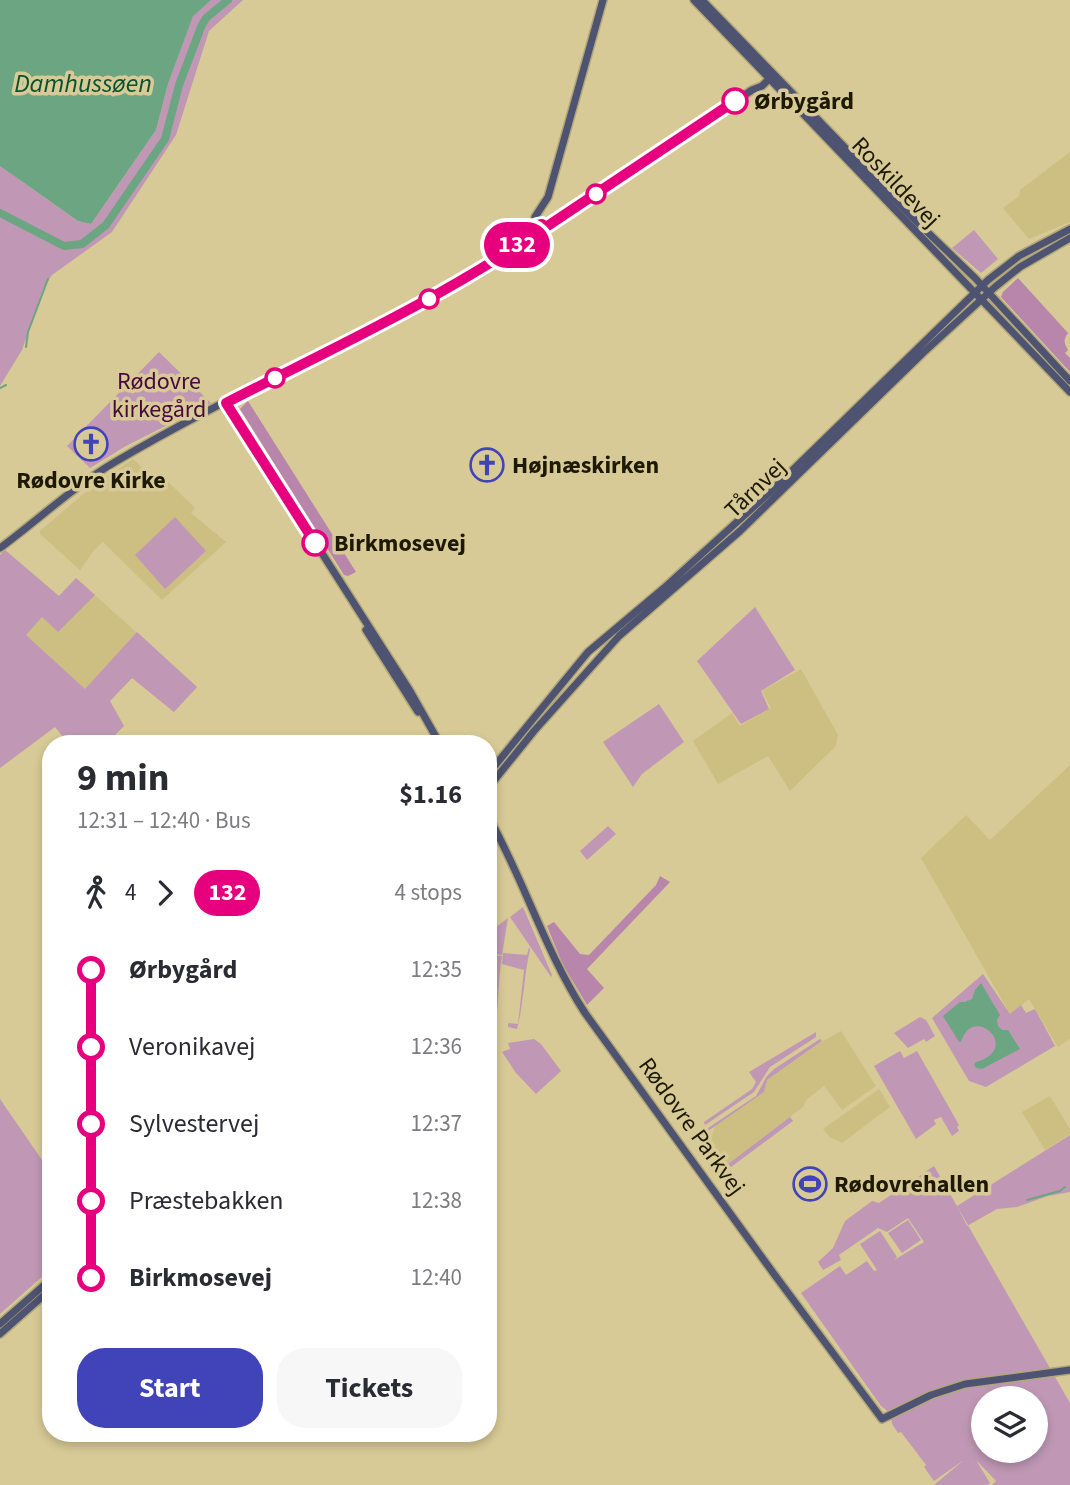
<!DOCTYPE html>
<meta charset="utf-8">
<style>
:root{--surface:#fff;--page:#f7f7f7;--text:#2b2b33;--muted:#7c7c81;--accent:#4143b8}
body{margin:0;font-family:"Source Sans 3",sans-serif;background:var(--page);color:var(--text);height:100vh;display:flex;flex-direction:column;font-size:26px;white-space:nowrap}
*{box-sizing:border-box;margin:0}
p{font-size:23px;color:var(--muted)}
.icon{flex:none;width:38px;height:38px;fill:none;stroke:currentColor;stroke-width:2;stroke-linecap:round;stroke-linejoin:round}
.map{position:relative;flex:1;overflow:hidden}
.drawer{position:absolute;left:42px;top:735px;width:455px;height:707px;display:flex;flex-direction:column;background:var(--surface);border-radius:28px;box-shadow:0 4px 10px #0003}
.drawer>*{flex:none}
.badge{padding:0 14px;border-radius:23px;font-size:24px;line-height:46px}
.fabs{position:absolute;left:971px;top:1386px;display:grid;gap:14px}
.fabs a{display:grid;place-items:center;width:77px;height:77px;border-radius:50%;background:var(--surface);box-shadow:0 4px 10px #0003;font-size:35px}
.map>.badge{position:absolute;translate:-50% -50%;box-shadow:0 0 0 4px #fff}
.legs{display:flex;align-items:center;gap:10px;height:77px;padding:0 35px;font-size:23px}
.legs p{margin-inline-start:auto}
.summary{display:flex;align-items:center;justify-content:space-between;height:119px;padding:0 35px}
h1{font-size:38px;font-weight:700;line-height:52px}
.cta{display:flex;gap:14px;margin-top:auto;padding:14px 35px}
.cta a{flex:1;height:80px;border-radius:28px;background:var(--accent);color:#fff;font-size:28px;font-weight:700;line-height:80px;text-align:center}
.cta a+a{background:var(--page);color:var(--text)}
ul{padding:0 35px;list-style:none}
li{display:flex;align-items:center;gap:24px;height:77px;font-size:26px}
li i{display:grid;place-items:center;width:10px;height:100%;margin:0 9px;background:currentColor}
li i::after{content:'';width:18px;height:18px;margin:-9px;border:5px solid;border-radius:50%;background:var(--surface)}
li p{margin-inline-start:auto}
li:first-child i{background:linear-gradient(#0000 50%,currentColor 0)}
li:last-child i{background:linear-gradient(currentColor 50%,#0000 0)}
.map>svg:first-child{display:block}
.built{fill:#cdbe82}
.green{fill:#c098b5;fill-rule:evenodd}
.forest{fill:#b885ab}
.water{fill:#6ba581}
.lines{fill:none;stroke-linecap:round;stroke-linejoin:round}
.stream{stroke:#6ba581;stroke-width:2}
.river{stroke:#6ba581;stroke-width:8}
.secondary-casing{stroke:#b2a779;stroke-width:10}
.secondary{stroke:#4d5370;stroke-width:7}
.line-1-casing{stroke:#fff;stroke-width:16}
.line-1{stroke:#e6007e;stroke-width:10}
.stop-1-dot{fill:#fff;stroke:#e6007e;stroke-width:3.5}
.labels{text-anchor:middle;stroke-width:7;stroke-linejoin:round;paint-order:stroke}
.stop-label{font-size:24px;font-weight:bold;fill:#1e1905;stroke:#d7ca96;text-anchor:start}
.street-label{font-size:24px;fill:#1e1905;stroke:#d7ca96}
.park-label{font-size:24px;fill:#48083e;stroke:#d7ca96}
.poi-label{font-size:24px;font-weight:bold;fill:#1e1905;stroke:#d7ca96;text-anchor:start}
.water-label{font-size:26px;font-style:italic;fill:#09522f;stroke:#d7ca96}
</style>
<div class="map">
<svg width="1070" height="1485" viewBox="0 0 1070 1485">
<rect width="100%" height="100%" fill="#d7ca96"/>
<path class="built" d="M1070 152V222L1029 239 1003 208 1019 196 1020 190Z
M133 459 155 480 161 475 195 508 191 513 226 542 162 600 103 542 94 550 80 570 40 534V531L94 485Z
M5 550 59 596 76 578 197 687 174 712 132 678 110 701 124 726 106 744H69L55 727 0 768V555Z
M801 669 838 735 836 746 790 791 768 756 718 784 693 741 732 713 740 726 771 708 762 691Z
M1070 765V1039L1058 1047 1029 999 1010 1014 921 858 966 815 990 840Z
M841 1031 876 1086 842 1110 824 1086 806 1100 803 1107 728 1164 711 1149 710 1144 715 1125 764 1092 767 1080 820 1043Z
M879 1089 890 1107 842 1143 830 1137 823 1129Z
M1050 1096 1070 1129V1134L1045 1150 1022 1112Z"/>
<path class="green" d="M211 0H243L209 31 176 135 112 232 52 275 45 285 22 350 0 386V166L78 221 91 224 156 130 168 84 193 15Z
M974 230 998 259 981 273 952 248Z
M159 352 211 403 126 446 90 468 67 446Z
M175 517 206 551 165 589 135 555Z
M5 550 59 596 76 578 95 595 58 632 42 617 26 635 85 689 137 632 197 687 174 712 132 678 110 701 124 726 106 744H69L55 727 0 768V555Z
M755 607 795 670 761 691 769 709 741 724 697 661Z
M659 704 684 742 642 774 633 787 603 742Z
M608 826 616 834 587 860 580 851Z
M523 907 552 975 551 977 510 917Z
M508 918 502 955 488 953V933Z
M529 947 530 950C524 974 524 1003 517 1029L508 1027V1023L518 1024 524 970 502 964 503 953 527 955Z
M488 955 502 956C498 980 499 1003 495 1027L489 1026 492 1024 491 957Z
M983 974 1010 1014 1021 1005 1026 1013 1035 1009 1055 1046 986 1087 969 1081 932 1018Z
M920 1017 926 1020 935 1036 926 1042 924 1039 908 1048 894 1033Z
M816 1032V1037L770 1067 754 1092 705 1125 704 1122 752 1089 756 1082 749 1072Z
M534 1039 541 1044 561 1071 536 1094 516 1073 502 1052 510 1049 508 1043Z
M820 1039 822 1041 767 1080 764 1092 698 1138 695 1137V1133L702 1132 756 1096 767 1076 774 1069Z
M900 1051 904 1058 917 1051 959 1125 957 1127 959 1131 952 1136 941 1117 934 1120 936 1124 916 1139 874 1066Z
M0 1099 51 1173V1269L0 1314Z
M790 1117 793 1121 731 1167 728 1164Z
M1070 1135V1192L1048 1196 1017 1207 997 1209 967 1226 957 1206Z
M934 1166 1070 1403V1485H992L996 1481 976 1460 990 1483 987 1485H934L964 1460 934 1481 924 1467 926 1465 901 1432 898 1433 892 1424 891 1414 881 1406 801 1293 840 1266 846 1275 867 1261 874 1271 877 1270 860 1244 880 1231 897 1257 894 1260 924 1242 908 1218 887 1232 878 1228 839 1255 841 1260 823 1270 818 1262 833 1248 845 1221 872 1201 879 1203ZM984 1398H1036V1451H984Z
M908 1220 921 1240 902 1253 888 1233Z"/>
<path class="forest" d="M1018 278 1068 333C1063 340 1064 343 1068 350L1065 353 1070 358V372L1001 297 1003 292Z
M248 401 356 572 348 576 344 575 240 409Z
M660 876 670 882 587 969 604 988 587 1005 563 965 547 926 554 922 580 954 589 955 656 885Z"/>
<path class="water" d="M0 0H211L193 16 168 84 156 130 91 224 78 221 0 166Z
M981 983 1000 1015 997 1020 998 1026 1002 1030H1008L1020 1049 982 1069 976 1068 974 1065 976 1062C1023 1049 973 1002 961 1042H959L943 1016 960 1002H965L972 999 975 990Z"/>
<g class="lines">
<path class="stream" d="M26 347 28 332 48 279
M0 388 6 385
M1027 1200 1060 1191 1065 1187"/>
<path class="river" d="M0 213 64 246 82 244 106 225 165 139 179 85 201 27 206 18 228 0"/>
<defs>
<path id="secondary" d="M694 0 1070 392
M702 0 918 223 975 278 1070 381
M535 230a6 6 0 1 1 12 0a6 6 0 1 1-12 0Z
M537 225 535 217 548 197 603 0
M546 227 752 90 762 86 772 76
M226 403 410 691 440 744
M0 548C38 520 74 486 115 462 252 381 402 322 535 234
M366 630 418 712
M488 774 588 652 664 588 769 493 988 280 1019 256 1070 229
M488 788 534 731 619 636 740 531 924 352 995 287 1020 267 1070 238
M488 816C524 880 545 951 585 1013L774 1274 882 1419 931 1395 965 1384 1070 1370
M0 1324 51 1279
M0 1334 51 1289"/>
</defs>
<use href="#secondary" class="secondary-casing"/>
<use href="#secondary" class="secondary"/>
</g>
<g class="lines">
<defs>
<path id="line-1" d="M315 543 226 403C331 349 438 300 535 234L537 225 542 224 546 227 735 101"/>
</defs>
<use href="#line-1" class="line-1-casing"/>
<use href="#line-1" class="line-1"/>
</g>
<defs>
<symbol id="church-ring" viewBox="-11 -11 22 22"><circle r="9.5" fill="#d7ca96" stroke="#4143b8" stroke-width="1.5"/><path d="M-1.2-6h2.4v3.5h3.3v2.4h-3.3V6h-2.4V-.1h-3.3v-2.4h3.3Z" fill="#4143b8"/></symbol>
<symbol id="stadium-ring" viewBox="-11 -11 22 22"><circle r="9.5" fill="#d7ca96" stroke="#4143b8" stroke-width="1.5"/><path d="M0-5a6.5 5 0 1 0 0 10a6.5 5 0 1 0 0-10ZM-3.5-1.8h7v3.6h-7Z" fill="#4143b8"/></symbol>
</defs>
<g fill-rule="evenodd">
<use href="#church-ring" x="72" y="425" width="38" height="38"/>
<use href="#church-ring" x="468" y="446" width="38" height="38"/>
<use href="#stadium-ring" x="791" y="1165" width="38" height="38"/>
</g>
<g class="stop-1-dot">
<circle cx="735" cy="101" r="12"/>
<circle cx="596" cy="194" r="9"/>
<circle cx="429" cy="299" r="9"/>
<circle cx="275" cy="378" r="9"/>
<circle cx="315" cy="543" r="12"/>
</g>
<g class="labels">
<g class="stop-label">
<text x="754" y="109">Ørbygård</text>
<text x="334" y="551">Birkmosevej</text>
</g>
<g class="street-label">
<text transform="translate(896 182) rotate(46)" y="8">Roskildevej</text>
<text transform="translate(755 488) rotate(-44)" y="8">Tårnvej</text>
<text transform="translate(692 1126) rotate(54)" y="8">Rødovre Parkvej</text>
</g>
<g class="park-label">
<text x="159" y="389">Rødovre<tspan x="159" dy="28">kirkegård</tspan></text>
</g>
<g class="poi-label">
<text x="512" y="473">Højnæskirken</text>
<text x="91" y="488" text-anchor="middle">Rødovre Kirke</text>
<text x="834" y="1192">Rødovrehallen</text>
</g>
<g class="water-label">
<text x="83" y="92">Damhussøen</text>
</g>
</g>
</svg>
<div class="fabs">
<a><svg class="icon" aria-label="layers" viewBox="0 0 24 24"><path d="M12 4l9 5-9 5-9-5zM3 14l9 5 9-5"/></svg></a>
</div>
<b class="badge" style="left:517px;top:245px;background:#e6007e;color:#fff">132</b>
<section class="drawer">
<div class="summary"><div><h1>9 min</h1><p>12:31 – 12:40 · Bus</p></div><b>$1.16</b></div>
<div class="legs"><svg class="icon" aria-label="walk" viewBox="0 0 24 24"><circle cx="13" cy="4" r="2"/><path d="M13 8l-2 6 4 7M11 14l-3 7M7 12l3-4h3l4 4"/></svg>4<svg class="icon" aria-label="forward" viewBox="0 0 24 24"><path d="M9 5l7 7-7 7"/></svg><b class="badge" style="background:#e6007e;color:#fff">132</b><p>4 stops</p></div>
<ul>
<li><i style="color:#e6007e"></i><b>Ørbygård</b><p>12:35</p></li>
<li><i style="color:#e6007e"></i><span>Veronikavej</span><p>12:36</p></li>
<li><i style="color:#e6007e"></i><span>Sylvestervej</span><p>12:37</p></li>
<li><i style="color:#e6007e"></i><span>Præstebakken</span><p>12:38</p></li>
<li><i style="color:#e6007e"></i><b>Birkmosevej</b><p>12:40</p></li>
</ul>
<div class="cta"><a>Start</a><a>Tickets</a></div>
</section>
</div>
